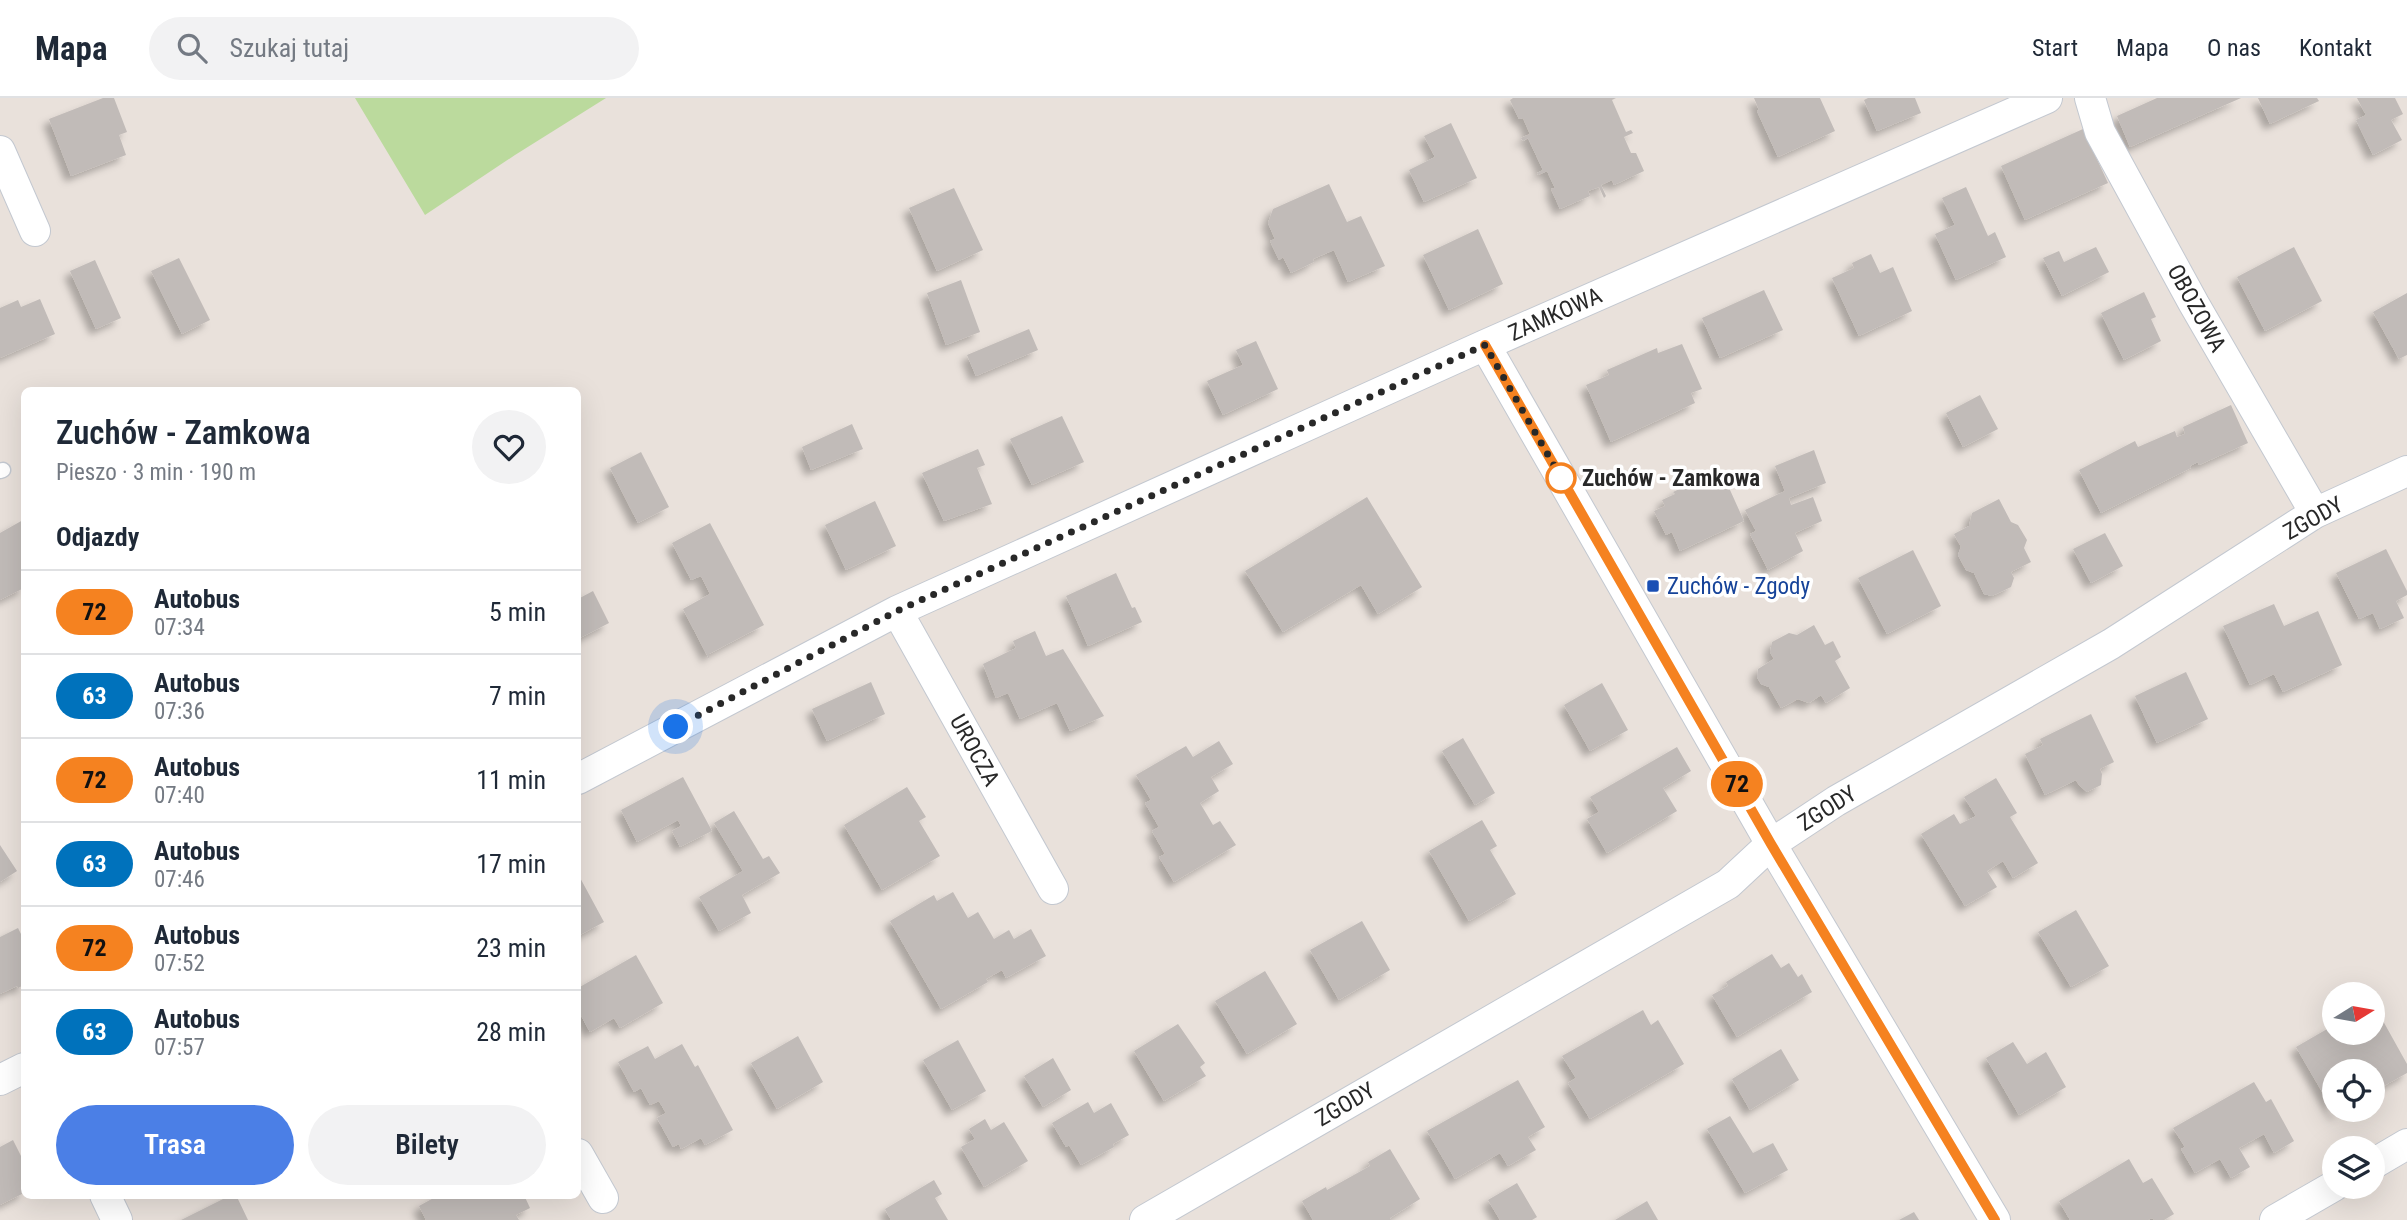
<!DOCTYPE html>
<html lang="pl">
<meta charset="utf-8">
<style>
:root{--surface:#fff;--page:#f2f2f3;--text:#1f2937;--muted:#747a83;--line:#e0e1e3;--accent:#4b7fe6}
body{margin:0;font-family:"Roboto Condensed",sans-serif;background:var(--page);color:var(--text);height:100vh;display:flex;flex-direction:column;font-size:26px;white-space:nowrap}
*{box-sizing:border-box;margin:0}
p{font-size:23px;color:var(--muted)}
.icon{flex:none;width:38px;height:38px;fill:none;stroke:currentColor;stroke-width:2;stroke-linecap:round;stroke-linejoin:round}
.map{position:relative;flex:1;overflow:hidden}
.panel{position:absolute;left:21px;top:289px;width:560px;height:812px;display:flex;flex-direction:column;background:var(--surface);border-radius:10px;box-shadow:0 7px 28px #0002}
.panel>*{flex:none}
.badge{padding:0 14px;border-radius:23px;font-size:24px;line-height:46px}
.needle{width:46px;rotate:79deg}
.tools{position:absolute;left:2322px;top:884px;display:grid;gap:14px}
.tools a{display:grid;place-items:center;width:63px;height:63px;border-radius:50%;background:var(--surface);box-shadow:0 7px 28px #0002;font-size:35px}
.you{position:absolute;width:35px;height:35px;margin:-18px;border:5px solid #fff;border-radius:50%;background:#1a73e8;box-shadow:0 0 0 10px #1a73e833}
.map>.badge{position:absolute;translate:-50% -50%;box-shadow:0 0 0 4px #fff}
h2{padding:0 35px;font-size:26px;line-height:63px}
.round{display:grid;place-items:center;flex:none;width:74px;height:74px;border-radius:37px;background:var(--page)}
.overview{display:flex;align-items:center;justify-content:space-between;height:119px;padding:0 35px}
h1{font-size:33px;font-weight:600;line-height:52px}
.button{display:flex;gap:14px;margin-top:auto;padding:14px 35px}
.button a{flex:1;height:80px;border-radius:42px;background:var(--accent);color:#fff;font-size:28px;font-weight:600;line-height:80px;text-align:center}
.button a+a{background:var(--page);color:var(--text)}
ul{padding:0;list-style:none}
li{display:flex;align-items:center;gap:21px;height:84px;padding:0 35px;border-top:2px solid var(--line)}
li div{flex:1}
li b{display:block;font-size:26px}
li em{font-style:normal}
li .badge{min-width:77px;font-weight:700;text-align:center}
header{display:flex;align-items:center;gap:42px;box-sizing:border-box;height:98px;padding:0 35px;background:var(--surface);border-bottom:2px solid var(--line)}
header strong{font-size:33px}
nav{display:flex;gap:38px;margin-inline-start:auto;font-size:24px}
.search{width:490px;height:63px;background:var(--page);display:flex;align-items:center;gap:18px;box-sizing:border-box;padding:0 24px;border-radius:38px;color:var(--muted);font-size:26px}
.map>svg:first-child{display:block}
.green{fill:#bbda9d}
.building{fill:#c1bbb8;filter:url(#shadow)}
.lines{fill:none;stroke-linecap:round;stroke-linejoin:round}
.lane-casing{stroke:#c3c8d0;stroke-width:17}
.street-casing{stroke:#c3c8d0;stroke-width:32}
.lane{stroke:#fff;stroke-width:14}
.street{stroke:#fff;stroke-width:30}
.line-casing{stroke:#fff;stroke-width:16}
.line{stroke:#f58220;stroke-width:10}
.walk{stroke:#282828;stroke-width:7;stroke-dasharray:0 12.6}
.stop-dot{fill:#fff;stroke:#f58220;stroke-width:3.5}
.transit-dot{fill:#1a4fb4;stroke:#fff;stroke-width:2.5}
.labels{text-anchor:middle;stroke-width:7;stroke-linejoin:round;paint-order:stroke}
.street-label{font-size:23px;fill:#282828;stroke:#fff}
.stop-label{font-size:23px;font-weight:bold;fill:#282828;stroke:#fff;text-anchor:start}
.transit-label{font-size:23px;fill:#164399;stroke:#fff;text-anchor:start}
</style>
<header>
<strong>Mapa</strong>
<div class="search"><svg class="icon" aria-label="search" viewBox="0 0 24 24"><circle cx="10" cy="10" r="6"/><path d="M15 15l6 6"/></svg>Szukaj tutaj</div>
<nav><a>Start</a><a>Mapa</a><a>O nas</a><a>Kontakt</a></nav>
</header>
<div class="map">
<svg width="2407" height="1122" viewBox="0 0 2407 1122">
<defs>
<filter id="shadow"><feDropShadow dx="-6" dy="6" stdDeviation="3.5" flood-color="#0004"/></filter>
</defs>
<rect width="100%" height="100%" fill="#e9e1db"/>
<path class="green" d="M355 0H606L515 57 425 117Z"/>
<path class="building" d="M103 0H114L127 34 119 37 126 57 71 78 49 21Z
M1513 0H1616L1612 2 1626 34 1631 32 1633 35 1624 39 1631 55H1636L1644 73 1614 87 1612 82 1601 87 1606 98 1604 100 1599 89 1588 93 1590 98 1560 111 1551 91 1555 90 1547 73 1538 77 1537 75 1543 72 1528 40 1523 43 1521 40 1530 36 1523 20 1519 21 1510 2Z
M1754 0H1820L1835 33 1778 59 1757 13 1759 12Z
M1868 0H1915L1921 15 1877 33 1864 2Z
M2157 0H2241L2130 49 2117 18Z
M2258 0H2317L2319 3 2270 26Z
M2357 0H2395L2403 16 2391 22 2402 42 2373 57 2356 22 2366 17Z
M1451 25 1477 80 1424 104 1409 72 1435 59 1424 38Z
M2083 31 2108 85 2025 122 2001 68Z
M1329 86 1347 124 1361 118 1385 168 1348 184 1334 152 1313 161 1314 164 1291 175 1283 159 1279 162 1270 143 1275 141 1268 125 1273 111Z
M1966 89 1988 138 1995 134 2006 159 1956 182 1935 136 1955 127 1942 100Z
M954 90 983 152 937 173 909 110Z
M1478 131 1503 186 1449 212 1423 157Z
M2096 149 2109 174 2062 198 2043 160 2059 153 2064 164Z
M2294 149 2322 203 2265 233 2237 179Z
M1871 156 1880 175 1893 169 1912 213 1859 238 1832 180 1854 170 1852 165Z
M179 160 210 222 182 236 151 173Z
M95 162 121 220 96 231 70 173Z
M961 182 980 234 946 247 927 195Z
M1764 192 1783 232 1720 260 1702 220Z
M2144 194 2156 219 2151 221 2161 243 2124 262 2101 215Z
M2407 195V257L2399 261 2373 214Z
M40 201 55 236 0 260V210L18 202 21 209Z
M1029 231 1038 252 976 278 967 257Z
M1256 243 1278 291 1223 317 1207 283 1243 267 1236 252Z
M1682 246 1702 291 1691 295 1695 305 1611 344 1586 287 1609 277 1607 272 1657 250 1658 255Z
M1980 297 1998 331 1963 349 1946 315Z
M2231 307 2248 345 2199 367 2198 364 2190 368 2191 370 2101 415 2079 372 2135 343 2138 349 2175 333 2177 339 2185 336 2183 329Z
M1062 318 1084 364 1032 387 1010 341Z
M852 326 863 351 811 372 802 349Z
M978 351 985 367 977 370 992 406 944 423 922 375Z
M1814 352 1826 385 1789 400 1791 407 1813 399 1822 423 1795 435 1803 453 1768 472 1750 436 1756 433 1745 412 1785 393 1775 368Z
M641 354 669 409 638 425 610 370Z
M1721 372 1744 423 1680 453 1672 434 1666 437 1654 413 1665 408 1662 402 1675 396 1673 394Z
M1367 399 1422 489 1378 516 1361 487 1283 534 1245 473Z
M1999 401 2011 424 2018 427 2027 442 2024 450 2031 464 2011 474 2014 480 2011 489 1992 498 1984 496 1974 475 1966 472 1958 457 1961 449 1954 436 1969 428 1972 415Z
M875 403 896 448 846 472 825 427Z
M23 422 24 490 0 502V435Z
M710 425 764 527 709 556V561L683 511 710 496 701 478 691 482 672 445Z
M2105 435 2123 468 2091 485 2073 451Z
M2386 451 2407 493V497L2396 503 2404 520 2380 531 2373 515 2359 521 2336 475Z
M1913 452 1941 508 1887 536 1858 480Z
M1116 475 1132 510 1135 509 1142 524 1088 548 1066 498Z
M593 493 609 525 578 541V501Z
M2274 506 2284 528 2318 513 2342 567 2283 594 2274 576 2250 587 2223 528Z
M1814 527 1825 547 1833 543 1841 559 1835 563 1850 590 1826 605 1821 597 1809 605 1798 601 1781 610 1769 589 1761 586 1757 579 1758 571 1774 561 1770 554 1772 544 1789 535 1797 537Z
M1035 533 1046 558 1063 551 1104 618 1070 633 1057 605 1020 621 1008 595 996 600 983 566 1016 550 1013 543Z
M2186 574 2208 621 2157 645 2135 598Z
M871 584 885 616 827 643 812 611Z
M1602 585 1628 632 1590 653 1564 607Z
M2091 616 2114 664 2100 671 2102 676 2101 687 2087 694 2079 687 2076 682 2045 697 2025 656 2043 647 2040 641Z
M1463 640 1495 695 1475 707 1442 653Z
M1219 643 1233 666 1211 679 1219 693 1200 705 1213 727 1220 723 1236 747 1174 784 1159 759 1165 756 1152 733 1159 729 1145 705 1151 702 1136 677 1186 648 1193 659Z
M1677 649 1691 673 1663 690 1677 713 1607 755 1587 721 1599 714 1590 699Z
M683 679 712 733 680 749 672 733 681 728 678 722 637 744 621 712Z
M1996 680 2017 715 2010 719 2038 765 2013 780 2003 763 1987 773 1997 789 1965 808 1921 736 1954 716 1960 726 1976 718 1964 699Z
M907 689 926 719 919 723 940 758 882 792 844 727Z
M734 713 763 761 769 758 780 775 742 797 751 815 719 833 699 799 743 773 714 725Z
M1482 722 1497 748 1490 752 1516 796 1469 823 1429 753Z
M0 747 17 773 0 784Z
M578 776 604 824 578 838Z
M953 794 968 820 978 814 994 841 1009 832 1014 841 1031 831 1046 858 1006 880 1002 872 986 881 988 884 941 911 890 823 934 797 937 803Z
M2076 812 2109 868 2071 889 2038 834Z
M1362 823 1390 872 1339 902 1310 852Z
M18 830 24 842V887L18 890 17 888 0 896V839Z
M1772 856 1781 870 1789 865 1798 879 1802 876 1812 894 1737 939 1712 897 1728 888 1726 884Z
M636 857 663 905 620 930 614 920 590 934 578 912V890Z
M1265 873 1297 926 1247 956 1215 903Z
M2373 905 2407 966V975L2373 994V973H2334V1012H2343L2335 1016 2296 949 2334 927V934H2373Z
M1643 912 1651 927 1658 922 1684 966 1590 1021 1568 985 1576 980 1562 958Z
M1178 926 1205 965 1200 969 1206 978 1164 1003 1134 953Z
M798 938 823 984 777 1011 751 965Z
M958 942 986 993 952 1012 923 962Z
M2013 944 2027 966 2046 954 2066 989 2019 1017 1986 960Z
M682 946 695 969 698 967 733 1032 705 1047 701 1040 681 1051 679 1046 673 1049 657 1020 666 1015 659 1003 650 1007 641 990 634 994 618 964 648 948 655 961Z
M1781 951 1799 982 1750 1012 1732 981Z
M1053 960 1071 992 1043 1009 1024 978Z
M1518 982 1545 1029 1528 1039 1536 1052 1508 1068 1500 1055 1455 1081 1427 1033Z
M2254 984 2266 1004 2271 1001 2294 1043 2274 1055 2264 1036 2239 1050 2250 1069 2231 1080 2220 1061 2195 1075 2181 1051 2185 1049 2173 1030Z
M1088 1004 1094 1015 1111 1005 1129 1037 1113 1046 1114 1049 1081 1067 1069 1047 1066 1049 1052 1025Z
M1730 1018 1753 1055 1773 1045 1788 1072 1745 1095 1707 1031Z
M985 1021 991 1032 1004 1024 1028 1063 984 1089 961 1049 975 1041 969 1031Z
M13 1042 21 1058 24 1056V1095L0 1107V1049Z
M1390 1051 1420 1101 1390 1120 1391 1122H1313L1302 1103 1326 1089 1327 1092 1370 1068 1368 1064Z
M2129 1061 2143 1085 2152 1080 2174 1116 2164 1122H2154L2152 1120 2148 1122H2070L2059 1103Z
M934 1082 942 1096 935 1100 948 1122H891L885 1111Z
M1517 1085 1537 1119 1532 1122H1500L1488 1102Z
M231 1097H236L248 1122H181Z
M439 1097H524L530 1110 516 1117 519 1122H426L419 1108Z
M1647 1103 1658 1122H1615Z
M1914 1114 1919 1122H1899Z"/>
<g class="lines">
<defs>
<path id="lane" d="M0 373 3 372"/>
<path id="street" d="M2090 0 2100 34 2194 206 2315 415
M0 53 35 133
M1485 247 1771 746 1995 1122
M897 513 1053 791
M578 681 897 513 1485 247 2047 0
M0 982 24 970
M578 1056 603 1100
M2373 1066 2407 1046
M105 1097 117 1122
M1145 1122 1728 786 1771 746 1836 703 2111 546 2315 415 2407 373
M2275 1122 2334 1088"/>
</defs>
<use href="#lane" class="lane-casing"/>
<use href="#street" class="street-casing"/>
<use href="#lane" class="lane"/>
<use href="#street" class="street"/>
</g>
<g class="lines">
<defs>
<path id="line" d="M1485 247 1771 746 1995 1122"/>
</defs>
<use href="#line" class="line-casing"/>
<use href="#line" class="line"/>
<path class="walk" d="M676 629 897 513 1485 247 1567 390 1561 380"/>
</g>
<circle class="stop-dot" cx="1561" cy="380" r="14"/>
<rect class="transit-dot" x="1646" y="481" width="14" height="14" rx="3.5"/>
<g class="labels">
<g class="street-label">
<text transform="translate(2197 210) rotate(61)" y="8">OBOZOWA</text>
<text transform="translate(1555 216) rotate(-24)" y="8">ZAMKOWA</text>
<text transform="translate(2313 420) rotate(-29)" y="8">ZGODY</text>
<text transform="translate(975 652) rotate(61)" y="8">UROCZA</text>
<text transform="translate(1827 710) rotate(-32)" y="8">ZGODY</text>
<text transform="translate(1345 1006) rotate(-30)" y="8">ZGODY</text>
</g>
<g class="stop-label">
<text x="1582" y="388">Zuchów - Zamkowa</text>
</g>
<g class="transit-label">
<text x="1667" y="496">Zuchów - Zgody</text>
</g>
</g>
</svg>
<div class="tools">
<a><svg class="needle" viewBox="-14 -14 28 28"><path d="M0-13l5 13h-10z" fill="#e53935"/><path d="M0 13l5-13h-10z" fill="#747a83"/></svg></a>
<a><svg class="icon" aria-label="locate" viewBox="0 0 24 24"><circle cx="12" cy="12" r="6"/><path d="M12 2v4M12 18v4M2 12h4M18 12h4"/></svg></a>
<a><svg class="icon" aria-label="layers" viewBox="0 0 24 24"><path d="M12 4l9 5-9 5-9-5zM3 14l9 5 9-5"/></svg></a>
</div>
<div class="you" style="left:676px;top:629px"></div>
<b class="badge" style="left:1737px;top:686px;background:#f58220;color:#111">72</b>
<section class="panel">
<div class="overview"><div><h1>Zuchów - Zamkowa</h1><p>Pieszo · 3 min · 190 m</p></div><a class="round"><svg class="icon" aria-label="heart" viewBox="0 0 24 24"><path d="M12 20l-8-8c-3-5 5-10 8-4 3-6 11-1 8 4z"/></svg></a></div>
<h2>Odjazdy</h2>
<ul>
<li><span class="badge" style="background:#f58220;color:#111">72</span><div><b>Autobus</b><p>07:34</p></div><em>5 min</em></li>
<li><span class="badge" style="background:#0072bc;color:#fff">63</span><div><b>Autobus</b><p>07:36</p></div><em>7 min</em></li>
<li><span class="badge" style="background:#f58220;color:#111">72</span><div><b>Autobus</b><p>07:40</p></div><em>11 min</em></li>
<li><span class="badge" style="background:#0072bc;color:#fff">63</span><div><b>Autobus</b><p>07:46</p></div><em>17 min</em></li>
<li><span class="badge" style="background:#f58220;color:#111">72</span><div><b>Autobus</b><p>07:52</p></div><em>23 min</em></li>
<li><span class="badge" style="background:#0072bc;color:#fff">63</span><div><b>Autobus</b><p>07:57</p></div><em>28 min</em></li>
</ul>
<div class="button"><a>Trasa</a><a>Bilety</a></div>
</section>
</div>
